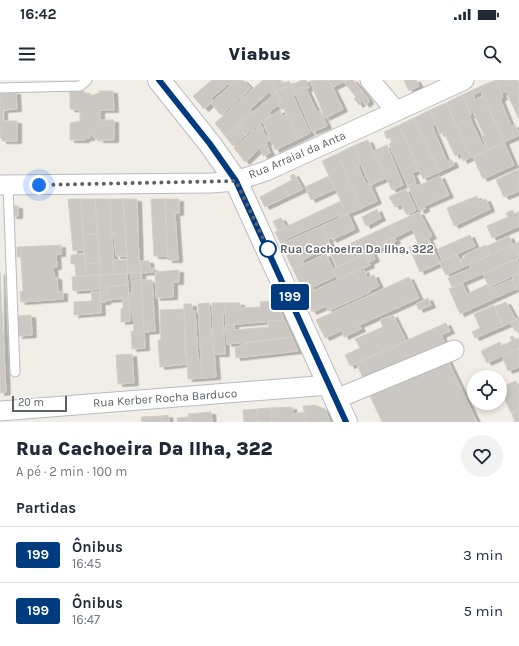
<!DOCTYPE html>
<html lang="pt">
<meta charset="utf-8">
<style>
:root{--surface:#fff;--page:#f2f2f3;--text:#1f2937;--muted:#747a83;--line:#e0e1e3}
body{margin:0;font-family:Karla,sans-serif;background:var(--page);color:var(--text);height:100vh;display:flex;flex-direction:column;font-size:15px;white-space:nowrap}
*{box-sizing:border-box;margin:0}
p{font-size:13px;color:var(--muted)}
.icon{flex:none;width:22px;height:22px;fill:none;stroke:currentColor;stroke-width:2;stroke-linecap:round;stroke-linejoin:round}
.map{position:relative;height:342px;overflow:hidden}
.panel{display:flex;flex-direction:column;background:var(--surface);flex:1}
.panel>*{flex:none}
.badge{padding:0 8px;border-radius:3px;font-size:14px;line-height:26px}
.controls{position:absolute;left:467px;top:290px;display:grid;gap:8px}
.controls a{display:grid;place-items:center;width:40px;height:40px;border-radius:50%;background:var(--surface);box-shadow:0 2px 6px #0003;font-size:20px}
.scale{position:absolute;left:12px;bottom:10px;width:55px;box-sizing:border-box;padding-left:4px;border:2px solid #5d6267;border-top:0;font-size:11px;line-height:14px;white-space:nowrap;color:#5d6267;-webkit-text-stroke:3px #fff;paint-order:stroke}
.you{position:absolute;width:20px;height:20px;margin:-10px;border:3px solid #fff;border-radius:50%;background:#1a73e8;box-shadow:0 0 0 6px #1a73e833}
.map>.badge{position:absolute;translate:-50% -50%;box-shadow:0 0 0 2px #fff}
h2{padding:0 16px;font-size:15px;line-height:36px}
.round{display:grid;place-items:center;flex:none;width:42px;height:42px;border-radius:21px;background:var(--page)}
.headline{display:flex;align-items:center;justify-content:space-between;height:68px;padding:0 16px}
h1{font-size:19px;font-weight:800;line-height:30px}
ul{padding:0;list-style:none}
li{display:flex;align-items:center;gap:12px;height:56px;padding:0 16px;border-top:1px solid var(--line)}
li div{flex:1}
li b{display:block;font-size:15px}
li em{font-style:normal}
li .badge{min-width:44px;font-weight:700;text-align:center}
.status{display:flex;justify-content:space-between;align-items:center;height:28px;padding:0 20px;background:var(--surface);direction:ltr}
.status svg{height:11px;fill:currentColor}
header{display:flex;justify-content:space-between;align-items:center;height:52px;padding:0 16px;background:var(--surface);font-size:18px;font-weight:800}
.map>svg:first-child{display:block}
.building{fill:#cbc8c3;stroke:#d5cfc4;filter:url(#shadow)}
.lines{fill:none;stroke-linecap:round;stroke-linejoin:round}
.lane-casing{stroke:#b8bcc0;stroke-width:11}
.street-casing{stroke:#b8bcc0;stroke-width:21}
.secondary-casing{stroke:#b9bdc2;stroke-width:24}
.lane{stroke:#fff;stroke-width:9}
.street{stroke:#fff;stroke-width:19}
.secondary{stroke:#fff;stroke-width:22}
.line-casing{stroke:#fff;stroke-width:9}
.line{stroke:#003b80;stroke-width:6}
.walk{stroke:#5d6267;stroke-width:4;stroke-dasharray:0 7.2}
.stop-dot{fill:#fff;stroke:#003b80;stroke-width:2}
.labels{text-anchor:middle;stroke-width:3;stroke-linejoin:round;paint-order:stroke}
.street-label{font-size:12px;fill:#5d6267;stroke:#fff}
.stop-label{font-size:12px;font-weight:bold;fill:#5d6267;stroke:#fff;text-anchor:start}
</style>
<div class="status"><b>16:42</b><svg viewBox="0 0 49 12"><path d="M0 12V9h3v3zM5 12V6h3v6zM10 12V3h3v9zM15 12V0h3v12zM26 1h20v11H26zM47 4h2v5h-2z"/></svg></div>
<header><svg class="icon" aria-label="menu" viewBox="0 0 24 24"><path d="M4 6h16M4 12h16M4 18h16"/></svg>Viabus<svg class="icon" aria-label="search" viewBox="0 0 24 24"><circle cx="10" cy="10" r="6"/><path d="M15 15l6 6"/></svg></header>
<div class="map">
<svg width="519" height="342" viewBox="0 0 519 342">
<defs>
<filter id="shadow"><feDropShadow dx="4.5" dy="2.5" stdDeviation="0" flood-color="#0004"/></filter>
</defs>
<rect width="100%" height="100%" fill="#f0eee6"/>
<path class="building" d="M212 0H237L230 6 228 4 211 18 213 21 204 29 193 16Z
M237 0H243L251 8 221 35 211 23Z
M263 0H271L277 12 272 16 269 12 250 29 253 32 225 56 215 43Z
M271 0H281L282 4 289 1 291 5 276 11Z
M302 0H306L309 8 306 9 317 32 320 31 327 46 312 52 292 5Z
M329 0 343 29 325 38 310 1Z
M329 0H348L333 7Z
M348 0H353L368 18 369 22 365 25 363 21 359 25 354 19 356 17 344 2Z
M404 0H416L419 6 409 11Z
M496 0H518L519 39 506 11 501 13Z
M496 0 503 17 500 19 511 46 515 45 519 53V55L504 62 479 7Z
M291 5 296 14 293 16 310 53 298 59 276 11Z
M479 7 481 11 473 15 475 20 483 16 504 62 488 70 482 57 484 55 473 32 470 33 462 15Z
M70 11H84V13H90L91 16 99 13V11H113L114 30H100V40H114V60H99V58H94L91 55 90 58H85V60H70V43L80 41V30L70 29Z
M2 12H16L17 29 3 30V41H17V61H2V58H0V14Z
M277 12 283 26 280 28 278 25 269 32 271 35 246 55 238 45Z
M462 15 471 35 469 36 483 66 485 65 488 70 471 77 446 23Z
M446 23 471 77 463 81 460 73 455 76 444 52 440 54 430 30Z
M280 30 282 36 287 35 298 59 275 70 263 42Z
M430 30 436 43 432 46 447 82 452 80 454 85 439 92 414 38Z
M414 38 439 92 423 99 399 45Z
M238 45 246 55 233 66 225 56Z
M261 45 263 52 270 60 266 63 270 73 263 76 260 68 245 82 234 68Z
M399 45 419 90 412 93 416 102 408 106 389 64 393 62 390 57 387 59 384 52Z
M368 60 386 98 370 105 353 66Z
M504 62 514 85 483 99 473 77Z
M387 65 403 105 392 110 373 71Z
M353 66 361 84 358 86 366 104 369 103 377 121 362 128 337 74Z
M337 74 362 128 347 134 322 81Z
M519 89V111L504 117 496 100Z
M294 94 303 109 265 127 260 117 292 100 290 96Z
M329 96 335 109 311 120 305 107Z
M440 96 449 115 424 126 425 129 420 131 408 106 415 103 417 106Z
M406 109 416 130 407 135 401 124 395 127 389 117Z
M477 116 479 121 486 119 490 129 454 146 447 128Z
M68 119H81L84 170 73 171Z
M81 119H95L97 154 83 155Z
M95 119H110L114 194 100 195 99 185 101 184Z
M110 119H123L127 176H116L114 152H111Z
M123 119H137L139 184 141 183V193H128Z
M151 119H165L168 176H154Z
M165 119H179V133H175L178 180H168Z
M341 121 347 134 340 137 339 135 290 157 284 160 285 162 281 164 275 152Z
M12 126H18V136H12Z
M377 129 381 138 366 146 362 137Z
M513 130 514 134 519 132V146L492 158 487 146 508 137 506 133Z
M419 132 432 156 418 163 412 149 396 157 390 145Z
M348 134 355 149 332 160V157L328 159 322 146Z
M281 138 286 147 278 151 273 141Z
M390 145 396 157 364 171 358 160Z
M322 146 331 166 302 180 304 184 293 189 281 164Z
M97 154 99 183 85 184 83 155Z
M470 155 475 166 442 180 438 169Z
M509 156 513 165 490 175 487 166Z
M394 157 396 161 372 172 375 179 369 182 364 171Z
M428 158 440 183 420 192 409 167Z
M358 160 365 174 337 187 330 173Z
M519 162V178L513 165Z
M61 165V174H56L57 187H53L54 197H57L58 212 63 211V219L21 222 20 212 23 211 21 177H17V167Z
M486 165 490 175 463 187 460 180 465 177 464 175Z
M513 165 519 178 452 207 448 198 471 188 469 184Z
M85 174 86 196 76 197 75 184H71V175Z
M326 174 336 196 313 207 314 210 305 215 293 189Z
M365 174 370 185 338 200 333 189Z
M457 174 463 187 446 195 439 182Z
M516 179 519 185V193L489 207 483 194Z
M113 180H127L128 193 114 194Z
M140 181H149L150 189 153 188V192L141 193Z
M99 183 100 195 86 196 85 184Z
M360 189 361 192 364 190 367 198 374 195 379 206 370 210V212L328 231 326 226 312 232 305 215Z
M179 190V202H173V217L156 218 155 192Z
M0 192 6 312 0 313Z
M141 192 145 268 132 269 131 251H134L133 232 130 233 129 213H132L131 193Z
M519 193V209L517 210 512 196Z
M127 194 128 205 107 206 108 215 100 216 99 195Z
M99 195 100 209 73 211 72 197Z
M409 197 419 218 359 245 361 249 344 257 342 250 325 258 316 240Z
M513 199 517 208 460 234 449 209 462 203 467 214 488 204 490 209Z
M141 200H152L155 251 144 252Z
M128 205 129 218 106 220V222H100V216L108 215 107 206Z
M91 212H100L101 233 74 235V222L92 221Z
M129 218 130 241 121 242V229L123 228V219Z
M428 218 431 225 419 230 416 224Z
M276 221 284 240 226 245 225 223H240V228L261 227 260 222Z
M506 222 516 240 503 246 494 227Z
M209 223 212 270H214L216 297 202 298 198 224Z
M212 223H225L226 234 223 235 225 274H214Z
M184 224H192V231H195L198 280H201L202 298 188 299Z
M494 225 503 246 475 258 472 252 480 248 474 234Z
M184 229 185 276H187V284L160 287 158 260H161L160 230Z
M31 235 32 255 18 256 17 236Z
M393 235 406 261 350 286 345 275 360 268 355 259 383 247 380 240Z
M519 238V249L515 251 510 242Z
M284 240 292 257 227 264 226 245H234V250L269 247 268 241Z
M446 243 450 251 441 255 447 268 366 304 356 283Z
M513 256 515 260 519 258V268L487 283 481 271 500 262 501 266 512 261 510 257Z
M292 257 298 271 236 278 235 267 242 266V264Z
M519 268V287L508 291 502 276Z
M132 274 134 303 118 304 116 275Z
M447 279 477 342H382L370 316Z
M516 301 519 309V329L511 333 500 308Z
M314 325 325 329 330 342H307L303 326Z
M292 327 293 334 304 332 307 342H272L271 328Z
M271 328 272 342H258L257 329Z
M257 329 258 342H244L243 330Z
M519 331V342H515L512 334Z
M211 332 212 342H189L188 334Z
M168 335 169 342H162L161 336Z
M161 336 162 342H142L141 337Z
M188 337 189 342H178L177 338Z"/>
<g class="lines">
<defs>
<path id="lane" d="M0 8 80 6 87 0
M8 105 15 292"/>
<path id="street" d="M370 0 396 31
M0 105 211 103 236 101 266 91 464 0
M336 319 454 270
M0 331 329 305"/>
<path id="secondary" d="M159 0 210 64 236 101 346 342"/>
</defs>
<use href="#lane" class="lane-casing"/>
<use href="#street" class="street-casing"/>
<use href="#secondary" class="secondary-casing"/>
<use href="#lane" class="lane"/>
<use href="#street" class="street"/>
<use href="#secondary" class="secondary"/>
</g>
<g class="lines">
<defs>
<path id="line" d="M159 0 210 64 236 101 346 342"/>
</defs>
<use href="#line" class="line-casing"/>
<use href="#line" class="line"/>
<path class="walk" d="M39 105 236 101 268 169"/>
</g>
<circle class="stop-dot" cx="268" cy="169" r="8"/>
<g class="labels">
<g class="street-label">
<text transform="translate(297 75) rotate(-23)" y="4">Rua Arraial da Anta</text>
<text transform="translate(165 318) rotate(-4)" y="4">Rua Kerber Rocha Barduco</text>
</g>
<g class="stop-label">
<text x="280" y="173">Rua Cachoeira Da Ilha, 322</text>
</g>
</g>
</svg>
<div class="controls">
<a><svg class="icon" aria-label="locate" viewBox="0 0 24 24"><circle cx="12" cy="12" r="6"/><path d="M12 2v4M12 18v4M2 12h4M18 12h4"/></svg></a>
</div>
<div class="scale">20 m</div>
<div class="you" style="left:39px;top:105px"></div>
<b class="badge" style="left:290px;top:217px;background:#003b80;color:#fff">199</b>
</div>
<section class="panel">
<div class="headline"><div><h1>Rua Cachoeira Da Ilha, 322</h1><p>A pé · 2 min · 100 m</p></div><a class="round"><svg class="icon" aria-label="heart" viewBox="0 0 24 24"><path d="M12 20l-8-8c-3-5 5-10 8-4 3-6 11-1 8 4z"/></svg></a></div>
<h2>Partidas</h2>
<ul>
<li><span class="badge" style="background:#003b80;color:#fff">199</span><div><b>Ônibus</b><p>16:45</p></div><em>3 min</em></li>
<li><span class="badge" style="background:#003b80;color:#fff">199</span><div><b>Ônibus</b><p>16:47</p></div><em>5 min</em></li>
</ul>
</section>
